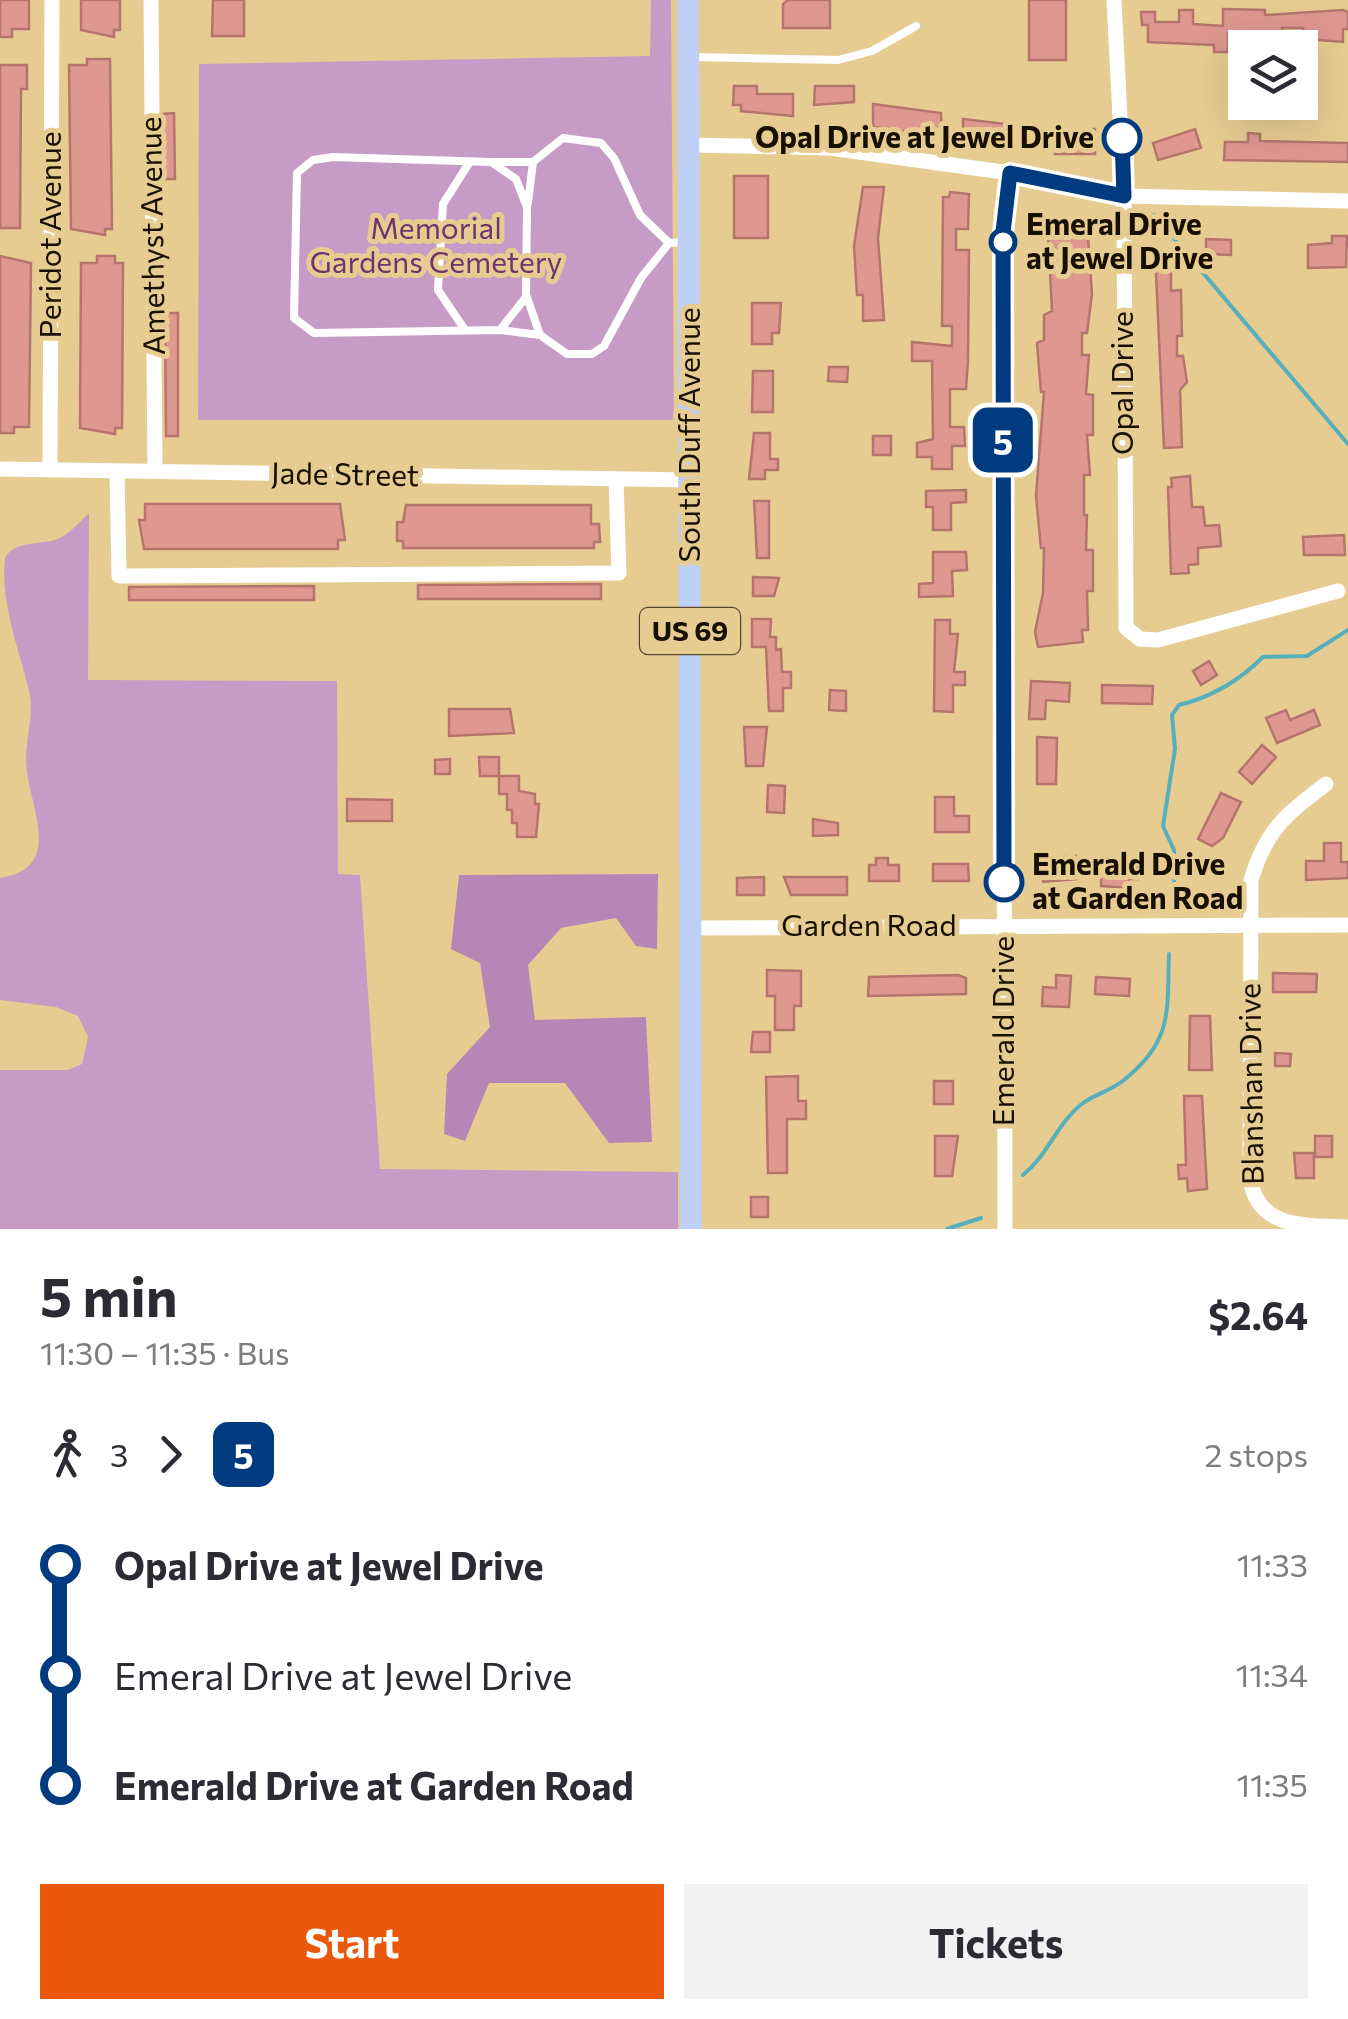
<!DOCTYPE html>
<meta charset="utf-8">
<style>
:root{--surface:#fff;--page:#f2f2f3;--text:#2b2b33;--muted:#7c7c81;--accent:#ea580c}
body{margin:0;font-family:Commissioner,sans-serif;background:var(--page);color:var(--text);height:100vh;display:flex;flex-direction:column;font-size:38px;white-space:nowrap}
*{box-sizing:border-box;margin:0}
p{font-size:32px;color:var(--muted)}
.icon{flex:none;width:55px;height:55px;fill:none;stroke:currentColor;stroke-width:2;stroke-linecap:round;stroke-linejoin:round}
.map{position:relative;height:1229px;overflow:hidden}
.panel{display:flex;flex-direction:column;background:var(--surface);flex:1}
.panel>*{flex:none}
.badge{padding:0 20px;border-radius:15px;font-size:35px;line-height:65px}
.fabs{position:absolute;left:1228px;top:30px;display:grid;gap:20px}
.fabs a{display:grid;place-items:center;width:90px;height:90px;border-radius:0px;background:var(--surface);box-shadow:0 10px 40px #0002;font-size:50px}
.map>.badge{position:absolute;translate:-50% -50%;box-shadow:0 0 0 5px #fff}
.legs{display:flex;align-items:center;gap:15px;height:110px;padding:0 40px;font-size:32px}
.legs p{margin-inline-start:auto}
.headline{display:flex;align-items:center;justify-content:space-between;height:170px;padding:0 40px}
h1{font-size:55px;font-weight:700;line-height:75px}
.button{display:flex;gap:20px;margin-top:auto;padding:20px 40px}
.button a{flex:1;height:115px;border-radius:0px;background:var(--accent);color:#fff;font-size:40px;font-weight:700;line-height:115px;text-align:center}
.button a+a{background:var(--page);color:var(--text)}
ul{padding:0 40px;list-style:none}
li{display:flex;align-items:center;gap:35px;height:110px;font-size:38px}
li i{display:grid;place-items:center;width:15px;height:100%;margin:0 12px;background:currentColor}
li i::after{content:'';width:25px;height:25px;margin:-12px;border:8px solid;border-radius:50%;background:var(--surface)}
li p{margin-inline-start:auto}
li:first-child i{background:linear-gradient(#0000 50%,currentColor 0)}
li:last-child i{background:linear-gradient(currentColor 50%,#0000 0)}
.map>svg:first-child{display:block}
.green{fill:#c69cc6}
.forest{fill:#b687b6}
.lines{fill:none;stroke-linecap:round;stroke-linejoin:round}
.stream{stroke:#57afbb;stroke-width:4}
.building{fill:#de9890;stroke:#b5756e;stroke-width:2.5}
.service{stroke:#fff;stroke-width:8}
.minor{stroke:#fff;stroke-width:15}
.primary{stroke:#bfd0f7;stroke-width:22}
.line-1-casing{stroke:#fff;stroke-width:22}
.line-1{stroke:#003b80;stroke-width:15}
.stop-1-dot{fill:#fff;stroke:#003b80;stroke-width:5}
.labels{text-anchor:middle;stroke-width:10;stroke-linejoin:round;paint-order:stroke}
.shield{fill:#e7cc91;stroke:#57482c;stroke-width:2.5}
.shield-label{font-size:28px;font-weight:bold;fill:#190f00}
.stop-label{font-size:30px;font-weight:bold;fill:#190f00;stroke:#e7cc91;text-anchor:start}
.park-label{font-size:30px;fill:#6f3570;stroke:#e7cc91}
.street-label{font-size:30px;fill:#190f00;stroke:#e7cc91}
</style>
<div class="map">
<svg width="1348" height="1229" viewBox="0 0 1348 1229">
<rect width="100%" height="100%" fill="#e7cc91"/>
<path class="green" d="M651 0H671L674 420H198L199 64 650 56Z
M89 513 88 680 337 681 338 874 360 875 380 1169 678 1172V1229H0V1070H68L82 1064 88 1037 78 1016 56 1007 0 1000V878C69 867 25 801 26 758 27 734 34 713 29 690 19 650 0 601 5 558 15 539 43 546 60 538 71 532 80 522 89 513Z"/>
<path class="forest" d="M658 874 657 949 636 946 616 918 561 928 528 965 535 1020 646 1017 652 1142 609 1143 565 1083H489L465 1141 444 1134 447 1074 490 1027 480 963 451 949 459 875Z"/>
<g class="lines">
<path class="stream" d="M1154 215 1348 444
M1174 893V850L1163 826 1175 749 1172 715 1179 705C1212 697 1239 681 1263 657L1307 656 1348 630
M1023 1175C1048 1155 1057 1123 1083 1103 1096 1094 1112 1090 1124 1080 1173 1041 1167 1012 1169 954
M947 1229 981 1218"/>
</g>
<path class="building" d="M0 0H29V29H12V37H0Z
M81 0H120V30H114V37L81 30Z
M213 0H244V36H212Z
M788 0H830V28H783V4Z
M1029 0H1066V60H1029Z
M1223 9 1265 10V15L1343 10 1348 12V29H1343V42L1306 39 1303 28H1282V39H1265V33H1228V52H1214V45L1148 42V25H1142L1141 12H1155V22H1179V10H1193V24L1223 26Z
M87 59H110L112 229H105V235L71 229 69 65H87Z
M0 65H27V89H21L20 228H0Z
M734 86H757V94H793V116L741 111V105H733Z
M815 86H854V102L814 105Z
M873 104 941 113 942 136 873 127Z
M174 113 175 179H164L163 114Z
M963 119 1031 127 1032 150 963 141Z
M1095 129V154H1055V130Z
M1195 129 1201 148 1158 160 1153 143Z
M1248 133 1260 134V141L1348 143V162L1224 160 1225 142H1248Z
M734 176H768V238H734Z
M863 187H884L878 238 884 320 863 321V295H857L854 246Z
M950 192 969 194 968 229H956V250H969L968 361 966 389H950V427H964L965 446H952V469H932V457H917V443L933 439 932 361H912V342L952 346V326H942L943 197H949Z
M1087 222 1092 294 1087 333H1082V355H1089L1086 394 1093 395V435H1087L1090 475H1084V515H1087L1086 550H1093V591H1087L1088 630H1082L1083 642 1038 647 1035 632 1043 593 1044 548H1041L1036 496 1044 392H1041L1037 343 1044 340V315L1052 311 1048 232 1049 224Z
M1332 236H1347L1346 267 1308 268V245L1332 243Z
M1206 239 1231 240V255L1206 254Z
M1155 252H1171V291L1181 290 1182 336H1177V356H1183L1187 382 1180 390 1182 447 1164 448Z
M0 256 31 263 29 427H14V433H0Z
M97 256H115V263H123L122 428H115V434L80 428 81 263H97Z
M752 303H781L779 333H772V344H752Z
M165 313H178V436H166Z
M829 367H848L847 382 828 381Z
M753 371H773V412H752Z
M754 433H770V459H778V470H765V479H749Z
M873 436H891V455H873Z
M1190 476 1192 507H1203L1205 526 1219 525 1221 546 1198 548V564L1188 565 1189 573 1171 574 1168 487H1172L1171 478Z
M966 490V502L951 503V530H933V507H926V491Z
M754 501H769V558H757Z
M145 504H340L345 540H338V549H144L139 520H145Z
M406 505H591V524H599L600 542H594V548H403V541H397V522H403Z
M1344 535 1345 555H1304L1303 537Z
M933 552H966L967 570 952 571 953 596 919 597V584L933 583Z
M753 577 779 578 774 596H753Z
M601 584V599H418V585Z
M314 586V600H129V587Z
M752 619H771L770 637H776V650L781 649 782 672H791V688H783V711H769L766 647H752Z
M935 620H950V634H958L954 672H965V685H953V712L934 711Z
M1209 661 1217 675 1201 685 1193 671Z
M1031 681 1070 683 1069 702 1046 700 1045 719H1029Z
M1102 685 1153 686 1152 704 1102 703Z
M830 690 846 691V711L829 710Z
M449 709H510L514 733 449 736Z
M1286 710 1290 720 1314 710 1320 725 1277 743 1266 718Z
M744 727H767L763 766H746Z
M1037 737 1057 738 1056 784H1037Z
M1262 745 1276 757 1252 784 1239 772Z
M479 757H499V776H480Z
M450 759V774H435V760Z
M499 776H519V791L535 794V804H539L536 837H517V823H512V810H507V794H499Z
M768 785 785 786 784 813 767 812Z
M1221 793 1241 802 1223 838 1212 846 1198 839Z
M935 797H954V816H969V832H935Z
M347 799 392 800V821H347Z
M813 819 838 823V835L813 836Z
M1324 843H1341V862H1348V878L1306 880V861H1324Z
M1065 856H1076V879L1043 882V862H1065Z
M876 858H888V865H899V881H869V865H876Z
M1138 863V879H1129V888L1101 886V864Z
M933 864H968L969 881H933Z
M764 877V895H737V878Z
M784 877H847V895H791Z
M767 970 801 971V1006H794V1030H775V996H767Z
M1273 973 1317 974 1316 992H1273Z
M958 975 966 978V994L868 996 869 977Z
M1056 975 1071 976 1069 1007 1042 1006 1043 987 1056 988Z
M1096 977 1130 979 1129 996 1095 994Z
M1190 1016H1210L1212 1070H1189Z
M753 1032H770V1052H751Z
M1275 1053 1291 1054 1290 1066H1275Z
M798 1076V1101H806V1119H787V1173H768L766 1077Z
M934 1081H953V1104H934Z
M1184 1096H1202L1207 1189 1188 1191 1187 1178 1179 1179 1178 1165H1186Z
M935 1136H958L952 1176H935Z
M1315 1136H1332V1157H1315Z
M1294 1153H1314V1178H1296Z
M751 1197H768V1217H751Z"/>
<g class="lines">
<path class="service" d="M693 57 838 60 872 51 916 26
M333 157 491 162 516 179 527 207 526 297 500 330 314 333 294 318 297 173 313 160Z
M491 162H533L563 138 601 143 614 158 640 215 669 243
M528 203 533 162
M527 297 540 335 567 354H592L604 346 641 278 669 243 685 242
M465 330 438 290 443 204 469 163
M500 330 540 335"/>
<path class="minor" d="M151 0 155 471
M1114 0 1124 196 1126 628 1140 639 1158 640 1338 591
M689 145 830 148 1010 173 1124 196 1348 201
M0 469 690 480
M50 470 52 0
M117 471 119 576 619 573 616 479
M1326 784C1285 815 1266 830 1251 880L1250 1179C1258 1229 1304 1225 1348 1227
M690 928 1348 925
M1005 1229 1003 232 1010 173"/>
<path class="primary" d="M688 0 691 1229"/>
</g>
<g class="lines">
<defs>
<path id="line-1" d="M1004 882 1003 232 1010 173 1124 196 1122 138"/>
</defs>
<use href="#line-1" class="line-1-casing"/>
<use href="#line-1" class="line-1"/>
</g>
<g class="stop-1-dot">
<circle cx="1122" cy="138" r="18"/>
<circle cx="1003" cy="242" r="12"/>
<circle cx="1004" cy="882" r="18"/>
</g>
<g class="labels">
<rect class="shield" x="640" y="608" width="100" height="46" rx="8"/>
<g class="shield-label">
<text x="690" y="641">US 69</text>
</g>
<g class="stop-label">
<text x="1094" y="148" text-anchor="end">Opal Drive at Jewel Drive</text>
<text x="1026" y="235">Emeral Drive<tspan x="1026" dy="34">at Jewel Drive</tspan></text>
<text x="1032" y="875">Emerald Drive<tspan x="1032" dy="34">at Garden Road</tspan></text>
</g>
<g class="park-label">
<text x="436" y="239">Memorial<tspan x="436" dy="34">Gardens Cemetery</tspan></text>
</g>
<g class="street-label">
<text transform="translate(51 235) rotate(-90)" y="10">Peridot Avenue</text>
<text transform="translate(153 236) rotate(-91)" y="10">Amethyst Avenue</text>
<text transform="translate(1123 383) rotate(-90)" y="10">Opal Drive</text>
<text transform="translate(690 435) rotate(-90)" y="10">South Duff Avenue</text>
<text transform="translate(345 475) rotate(1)" y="10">Jade Street</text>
<text x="869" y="936">Garden Road</text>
<text transform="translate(1004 1031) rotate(-90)" y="10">Emerald Drive</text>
<text transform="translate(1252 1084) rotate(-91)" y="10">Blanshan Drive</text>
</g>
</g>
</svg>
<div class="fabs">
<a><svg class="icon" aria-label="layers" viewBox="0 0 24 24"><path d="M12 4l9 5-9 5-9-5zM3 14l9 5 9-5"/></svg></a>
</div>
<b class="badge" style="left:1003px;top:440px;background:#003b80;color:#fff">5</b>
</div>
<section class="panel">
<div class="headline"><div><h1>5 min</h1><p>11:30 – 11:35 · Bus</p></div><b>$2.64</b></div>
<div class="legs"><svg class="icon" aria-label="walk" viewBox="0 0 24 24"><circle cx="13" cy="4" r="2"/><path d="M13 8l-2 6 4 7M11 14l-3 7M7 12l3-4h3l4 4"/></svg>3<svg class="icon" aria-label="forward" viewBox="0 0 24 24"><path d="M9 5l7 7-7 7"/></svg><b class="badge" style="background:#003b80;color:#fff">5</b><p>2 stops</p></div>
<ul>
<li><i style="color:#003b80"></i><b>Opal Drive at Jewel Drive</b><p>11:33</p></li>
<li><i style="color:#003b80"></i><span>Emeral Drive at Jewel Drive</span><p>11:34</p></li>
<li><i style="color:#003b80"></i><b>Emerald Drive at Garden Road</b><p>11:35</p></li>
</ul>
<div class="button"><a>Start</a><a>Tickets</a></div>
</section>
